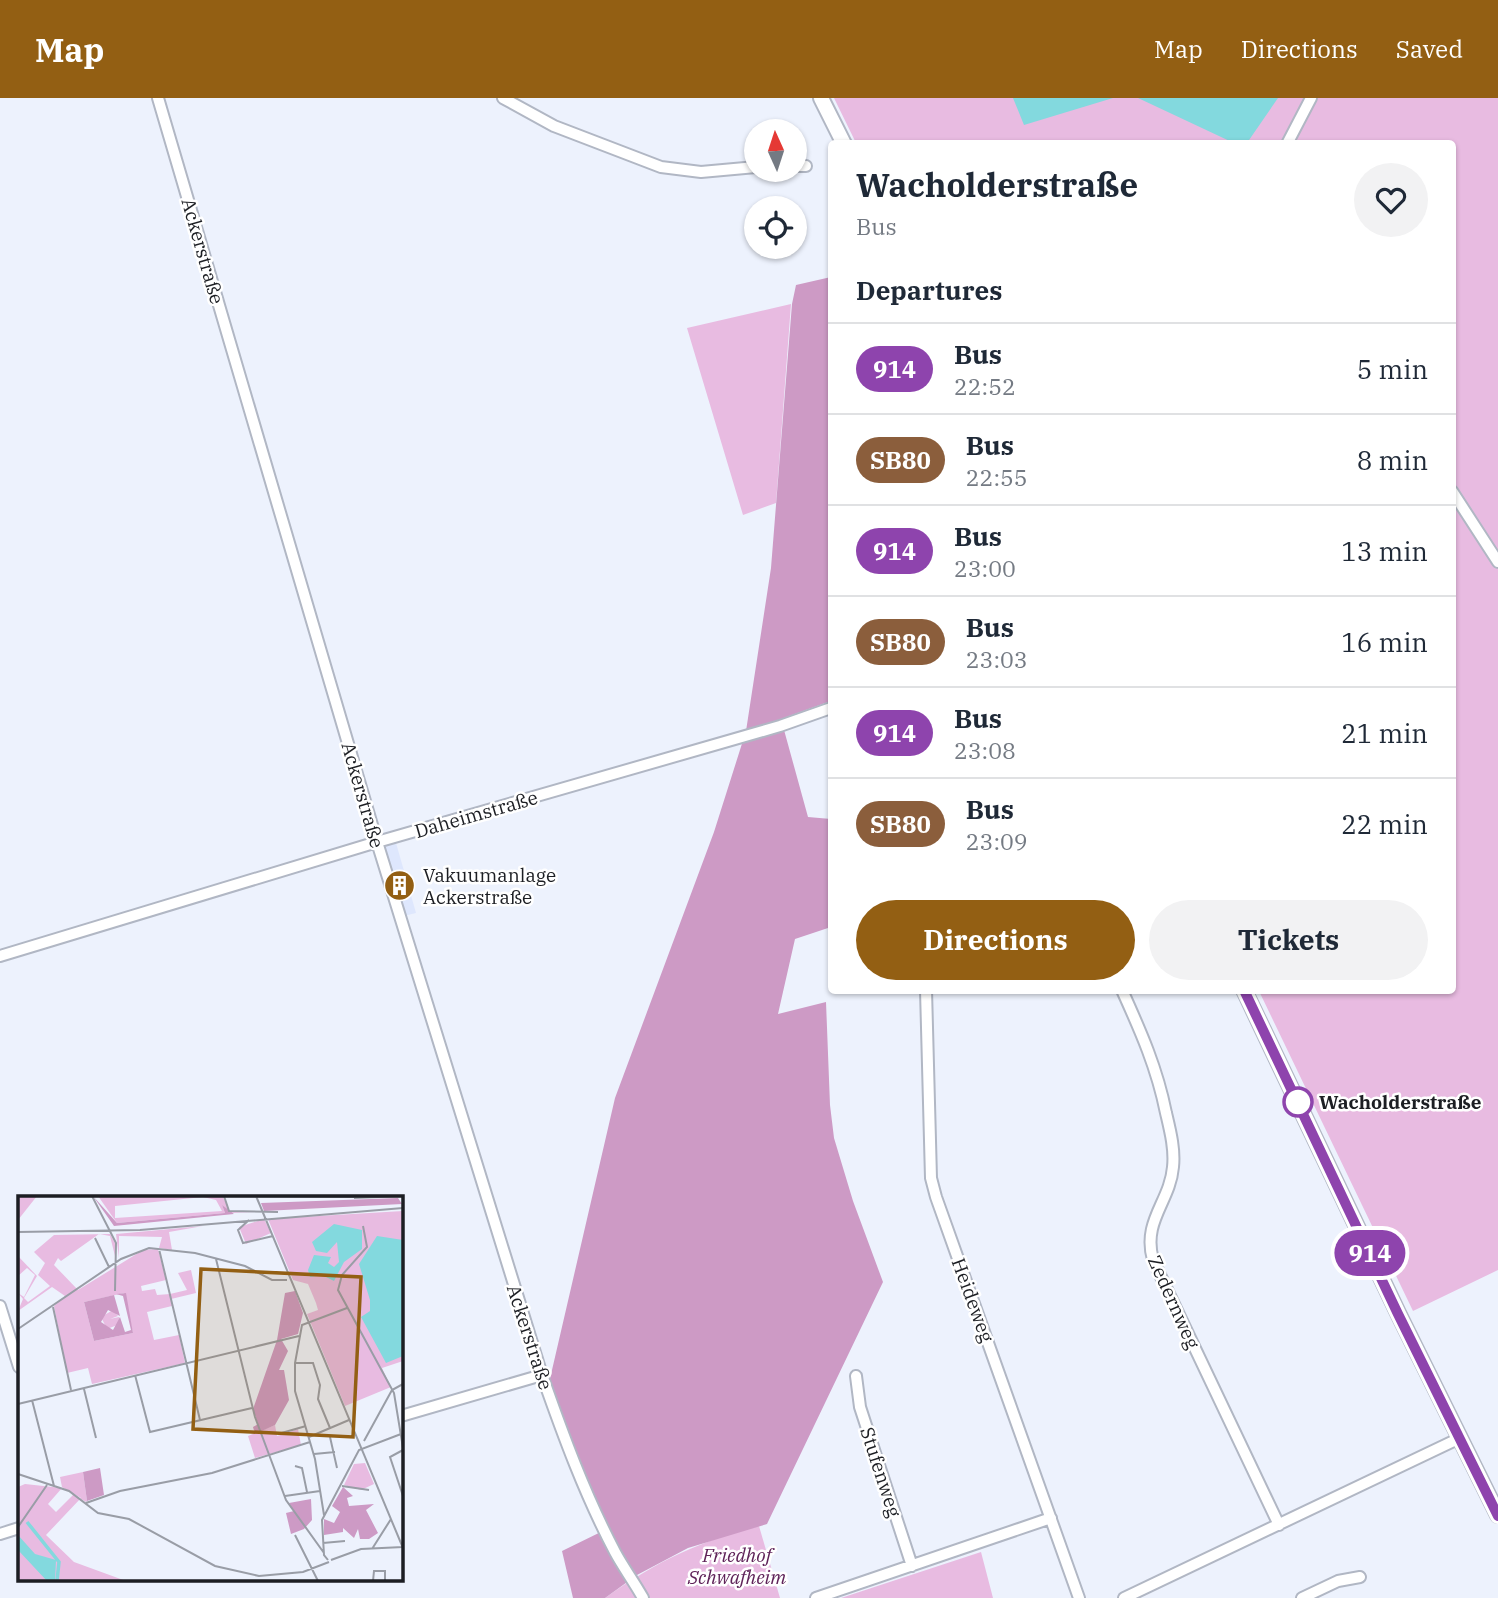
<!DOCTYPE html>
<meta charset="utf-8">
<style>
:root{--surface:#fff;--page:#f2f2f3;--text:#1f2937;--muted:#747a83;--line:#e0e1e3;--accent:#935f13}
body{margin:0;font-family:"IBM Plex Serif",serif;background:var(--page);color:var(--text);height:100vh;display:flex;flex-direction:column;font-size:26px;white-space:nowrap}
*{box-sizing:border-box;margin:0}
p{font-size:23px;color:var(--muted)}
.icon{flex:none;width:38px;height:38px;fill:none;stroke:currentColor;stroke-width:2;stroke-linecap:round;stroke-linejoin:round}
.map{position:relative;flex:1;overflow:hidden}
.details{position:absolute;left:828px;top:42px;width:628px;height:854px;display:flex;flex-direction:column;background:var(--surface);border-radius:7px;box-shadow:0 2px 5px #0004}
.details>*{flex:none}
.badge{padding:0 14px;border-radius:23px;font-size:24px;line-height:46px}
.needle{width:46px;rotate:357deg}
.buttons{position:absolute;left:744px;top:21px;display:grid;gap:14px}
.buttons a{display:grid;place-items:center;width:63px;height:63px;border-radius:50%;background:var(--surface);box-shadow:0 2px 5px #0004;font-size:35px}
.map>.badge{position:absolute;translate:-50% -50%;box-shadow:0 0 0 4px #fff}
h2{padding:0 28px;font-size:26px;line-height:63px}
.round{display:grid;place-items:center;flex:none;width:74px;height:74px;border-radius:37px;background:var(--page)}
.overview{display:flex;align-items:center;justify-content:space-between;height:119px;padding:0 28px}
h1{font-size:33px;font-weight:700;line-height:52px}
.primary-button{display:flex;gap:14px;margin-top:auto;padding:14px 28px}
.primary-button a{flex:1;height:80px;border-radius:42px;background:var(--accent);color:#fff;font-size:28px;font-weight:700;line-height:80px;text-align:center}
.primary-button a+a{background:var(--page);color:var(--text)}
ul{padding:0;list-style:none}
li{display:flex;align-items:center;gap:21px;height:91px;padding:0 28px;border-top:2px solid var(--line)}
li div{flex:1}
li b{display:block;font-size:26px}
li em{font-style:normal}
li .badge{min-width:77px;font-weight:700;text-align:center}
header{display:flex;align-items:center;gap:42px;box-sizing:border-box;height:98px;padding:0 35px;background:var(--accent);color:#fff}
header strong{font-size:33px}
nav{display:flex;gap:38px;margin-inline-start:auto;font-size:24px}
.map>svg:first-child{display:block}
.built{fill:#dee7fd}
.green{fill:#e8bbe1}
.forest{fill:#cd9ac5}
.water{fill:#83d9de}
.lines{fill:none;stroke-linecap:round;stroke-linejoin:round}
.minor-casing{stroke:#b1b7c4;stroke-width:14}
.secondary-casing{stroke:#b1b7c4;stroke-width:18}
.minor{stroke:#fff;stroke-width:10}
.secondary{stroke:#fff;stroke-width:14}
.line-casing{stroke:#fff;stroke-width:16}
.line{stroke:#8e44ad;stroke-width:10}
.stop-dot{fill:#fff;stroke:#8e44ad;stroke-width:3.5}
.labels{text-anchor:middle;stroke-width:5;stroke-linejoin:round;paint-order:stroke}
.street-label{font-size:19px;fill:#1c1e23;stroke:#fff}
.poi-label{font-size:19px;fill:#1c1e23;stroke:#fff;text-anchor:start}
.stop-label{font-size:19px;font-weight:bold;fill:#1c1e23;stroke:#fff;text-anchor:start}
.park-label{font-size:19px;font-style:italic;fill:#5f2359;stroke:#fff}
.inset-river{fill:none;stroke:#83d9de;stroke-width:3.5}
.inset-road{fill:none;stroke:#999da6;stroke-width:2}
.view{fill:#935f13;fill-opacity:0.15;stroke:#935f13;stroke-width:3.5}
.inset-edge{fill:none;stroke:#1c1e23;stroke-width:3.5}
</style>
<header>
<strong>Map</strong>
<nav><a>Map</a><a>Directions</a><a>Saved</a></nav>
</header>
<div class="map">
<svg width="1498" height="1500" viewBox="0 0 1498 1500">
<rect width="100%" height="100%" fill="#edf2fd"/>
<path class="built" d="M396 745 416 815 404 818 384 748Z"/>
<path class="green" d="M834 0H1498V1172L1413 1213 1259 893 1452 892V46L856 45Z
M791 206 776 405 743 417 687 230Z
M767 1426 759 1428 780 1500H605C658 1462 704 1441 767 1426Z
M981 1454 993 1500H841Z"/>
<path class="forest" d="M831 179V603L781 621 808 719 831 721V829L795 841 778 916 826 904 830 1007 834 1040 853 1103 883 1184 767 1426 688 1450 637 1477 605 1500H573L562 1453 609 1430 575 1356 549 1285 615 1000 714 734 746 633 771 470 792 206 796 187Z"/>
<path class="water" d="M1013 0H1113L1024 27Z
M1138 0H1278L1247 45 1236 46Z"/>
<g class="lines">
<defs>
<path id="minor" d="M158 0 377 744 542 1277C563 1337 585 1397 615 1454 623 1469 634 1484 643 1500
M503 0 554 28 661 69 701 74 756 69
M1287 46 1311 0
M794 68H806
M1452 393 1498 464
M0 858 377 744 780 628 831 610
M926 892 931 1080 936 1099 1079 1500
M1122 892C1141 934 1157 970 1166 1015 1170 1032 1175 1051 1173 1069 1170 1104 1142 1123 1153 1162L1279 1427
M0 1208 19 1269
M856 1278 860 1309 912 1468
M401 1318 542 1277
M0 1436 19 1430
M816 1500 1051 1420
M1124 1500 1460 1340
M1302 1500 1338 1483 1360 1479"/>
<path id="secondary" d="M821 0 844 46
M1244 892 1398 1215 1498 1417"/>
</defs>
<use href="#minor" class="minor-casing"/>
<use href="#secondary" class="secondary-casing"/>
<use href="#minor" class="minor"/>
<use href="#secondary" class="secondary"/>
</g>
<g class="lines">
<defs>
<path id="line" d="M1244 892 1398 1216 1498 1418"/>
</defs>
<use href="#line" class="line-casing"/>
<use href="#line" class="line"/>
</g>
<defs>
<symbol id="building-disc" viewBox="-11 -11 22 22"><circle r="9.5" fill="#935f13" stroke="#fff"/><path d="M-4-6H4V6H1V3H-1V6H-4ZM-2.5-4.3h1.7v1.8h-1.7ZM.8-4.3h1.7v1.8H.8ZM-2.5-1h1.7V.8h-1.7ZM.8-1h1.7V.8H.8Z" fill="#fff"/></symbol>
</defs>
<g fill-rule="evenodd">
<use href="#building-disc" x="382" y="770" width="35" height="35"/>
</g>
<circle class="stop-dot" cx="1298" cy="1004" r="14"/>
<g class="labels">
<g class="street-label">
<text transform="translate(203 153) rotate(74)" y="7">Ackerstraße</text>
<text transform="translate(363 697) rotate(74)" y="7">Ackerstraße</text>
<text transform="translate(476 716) rotate(-16)" y="7">Daheimstraße</text>
<text transform="translate(973 1202) rotate(70)" y="7">Heideweg</text>
<text transform="translate(1174 1204) rotate(66)" y="7">Zedernweg</text>
<text transform="translate(530 1239) rotate(72)" y="7">Ackerstraße</text>
<text transform="translate(881 1374) rotate(72)" y="7">Stufenweg</text>
</g>
<g class="poi-label">
<text x="423" y="784">Vakuumanlage<tspan x="423" dy="22">Ackerstraße</tspan></text>
</g>
<g class="stop-label">
<text x="1319" y="1011">Wacholderstraße</text>
</g>
<g class="park-label">
<text x="737" y="1464">Friedhof<tspan x="737" dy="22">Schwafheim</tspan></text>
</g>
</g>
<g transform="translate(18 1098)">
<rect width="385" height="385" fill="#edf2fd"/>
<path d="M0 0H19L0 24ZM80 0H199L205 1 212 16 237 17H212L204 9 207 17 99 27ZM185 1 198 4 204 15 97 22V10ZM385 15V165L364 172 373 191 327 210 289 118 300 114 298 107 290 88 275 84 250 23ZM246 23 253 37 228 48 221 31ZM185 30 151 36 154 54 141 52 144 41 101 40V62L98 38ZM81 38 43 65 40 62 36 69 60 94 125 54 140 53 148 84 123 90 124 95 137 93 139 99 152 98 169 94 160 77 173 74 178 97 153 103 154 110 129 116 136 144 161 139 167 167 74 188 70 172 49 177 36 110 47 100 34 91 0 115 5 103 0 97 6 101 17 79 9 72 0 80V60L19 80 6 102 10 106 32 90 20 79 27 67 16 56 36 39 92 38 97 47V60L92 40ZM106 97 115 137 76 145 66 106ZM95 114 100 120 92 123 101 121 102 128 89 133 83 121ZM257 229 259 240 280 233 283 249 237 262 230 240ZM347 267 356 288 343 294 326 289 336 268ZM65 276 69 305 68 306 44 291 42 281ZM7 288 44 292 30 308 38 316 56 298 63 302 28 339 56 366 108 385H0V291Z" fill="#e8bbe1" fill-rule="evenodd"/>
<path d="M75 0 99 27 207 17 204 9 216 18 96 30ZM380 2 384 8 246 15 243 7ZM277 95 285 117 280 138 263 143 270 155 261 174H266L271 204 257 229 237 238 235 231 240 228 235 213 259 144 267 97ZM108 97 115 137 76 145 66 106 96 99 102 120 90 114 83 126 95 134 102 121 107 136 113 134 105 100 98 98ZM82 272 86 299 69 305 65 276ZM325 291 335 300 329 302 331 310 356 308 348 314 360 337 351 343H342L340 333 336 342 325 332V336L306 339V323L316 327 322 316 314 310ZM293 303 294 324 286 333 273 338 268 317 276 315 271 307Z" fill="#cd9ac5"/>
<path d="M316 28 344 34V53L326 66 316 85 304 79 292 81 290 74 296 59 313 61 310 67 316 71 321 66 319 46 309 57 298 55 294 46ZM359 40 385 44V160L368 167 343 121 352 115V104L341 68ZM0 339 17 358 38 364 37 385H29L0 354Z" fill="#83d9de"/>
<path class="inset-river" d="M9 326 41 366 39 385"/>
<path class="inset-road" d="M74 0 98 47 97 95M206 0 211 15 260 16M210 0 339 1M238 0 385 352M336 2 385 0M231 24 220 34 225 47 255 40M345 30 349 51 324 79 320 94 376 197 385 252M0 36 122 34 385 12M77 42 91 71M141 53 182 224M198 63 237 221 268 304 306 357M35 111 53 194M0 133 103 63 131 52 177 57 227 70 254 84H269M277 167H295L302 189 300 203 312 232M117 179 132 236 234 212M66 193 78 242M14 204 36 290M0 208 281 140M260 238 288 230M291 241 331 224M312 241 319 272M346 245 374 194 385 188M385 254 372 261 385 300M296 258 317 256M277 270 284 272 289 296M0 278 51 295 80 317 111 323 197 370 241 380 285 376 311 366M324 290 351 294M267 300 302 295M68 307 102 295 194 277 292 246M306 319 297 263 277 195V167L284 129 329 112M0 331 29 289M277 339 300 385M305 347 327 345M354 353 373 323M310 364 306 359 304 324 341 254 383 238M313 364 343 353 385 351M355 385 356 375H367V385"/>
<path class="view" d="M183 73 343 81 335 241 175 233Z"/>
<rect width="385" height="385" class="inset-edge"/>
</g>
</svg>
<div class="buttons">
<a><svg class="needle" viewBox="-14 -14 28 28"><path d="M0-13l5 13h-10z" fill="#e53935"/><path d="M0 13l5-13h-10z" fill="#747a83"/></svg></a>
<a><svg class="icon" aria-label="locate" viewBox="0 0 24 24"><circle cx="12" cy="12" r="6"/><path d="M12 2v4M12 18v4M2 12h4M18 12h4"/></svg></a>
</div>
<b class="badge" style="left:1370px;top:1155px;background:#8e44ad;color:#fff">914</b>
<section class="details">
<div class="overview"><div><h1>Wacholderstraße</h1><p>Bus</p></div><a class="round"><svg class="icon" aria-label="heart" viewBox="0 0 24 24"><path d="M12 20l-8-8c-3-5 5-10 8-4 3-6 11-1 8 4z"/></svg></a></div>
<h2>Departures</h2>
<ul>
<li><span class="badge" style="background:#8e44ad;color:#fff">914</span><div><b>Bus</b><p>22:52</p></div><em>5 min</em></li>
<li><span class="badge" style="background:#8b5e3c;color:#fff">SB80</span><div><b>Bus</b><p>22:55</p></div><em>8 min</em></li>
<li><span class="badge" style="background:#8e44ad;color:#fff">914</span><div><b>Bus</b><p>23:00</p></div><em>13 min</em></li>
<li><span class="badge" style="background:#8b5e3c;color:#fff">SB80</span><div><b>Bus</b><p>23:03</p></div><em>16 min</em></li>
<li><span class="badge" style="background:#8e44ad;color:#fff">914</span><div><b>Bus</b><p>23:08</p></div><em>21 min</em></li>
<li><span class="badge" style="background:#8b5e3c;color:#fff">SB80</span><div><b>Bus</b><p>23:09</p></div><em>22 min</em></li>
</ul>
<div class="primary-button"><a>Directions</a><a>Tickets</a></div>
</section>
</div>
